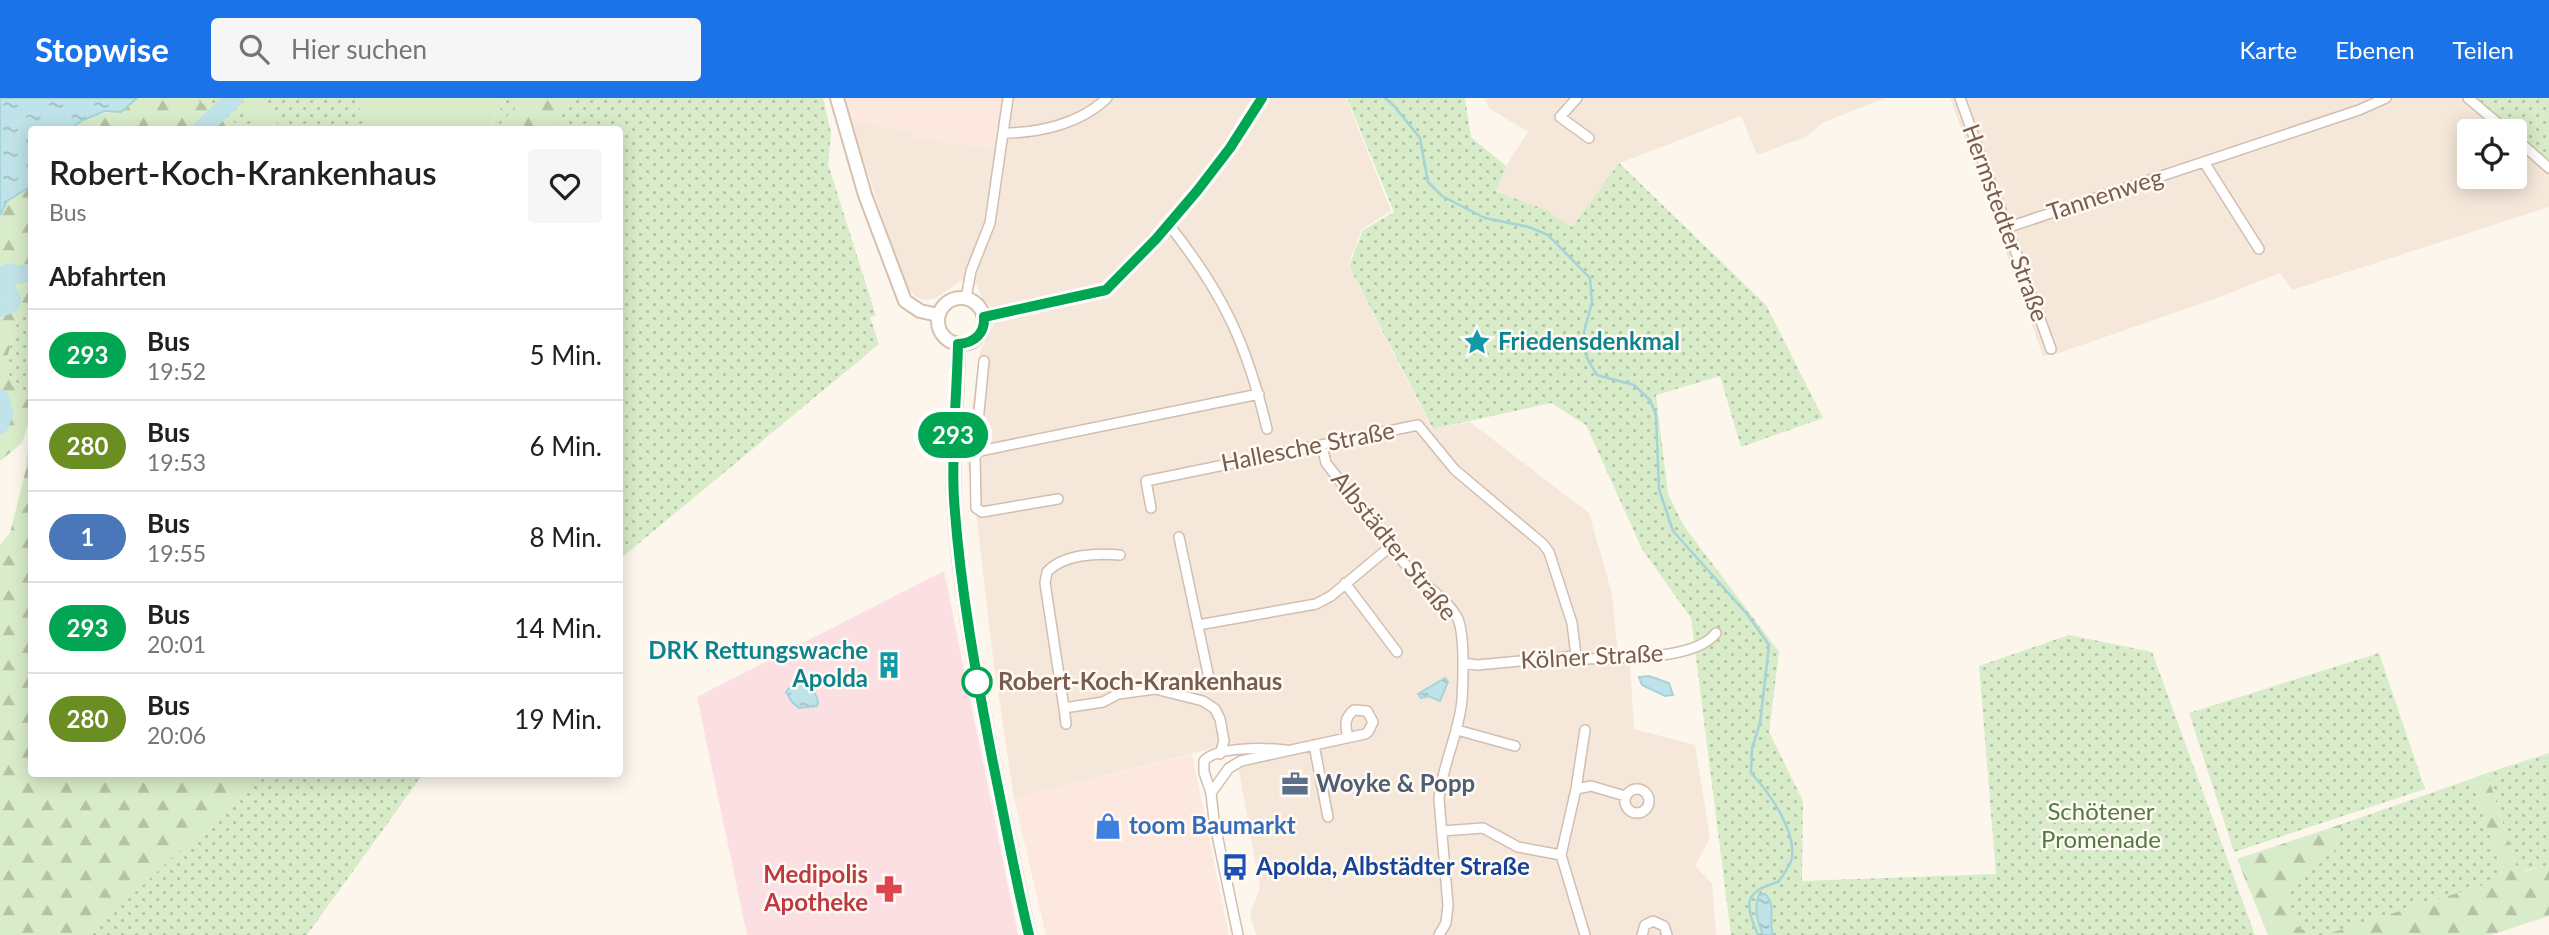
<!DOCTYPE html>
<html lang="de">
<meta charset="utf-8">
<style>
:root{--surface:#fff;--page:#f6f6f6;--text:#202124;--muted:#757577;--line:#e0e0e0;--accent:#1a73e8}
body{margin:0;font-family:Lato,sans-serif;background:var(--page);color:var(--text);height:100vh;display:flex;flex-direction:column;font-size:26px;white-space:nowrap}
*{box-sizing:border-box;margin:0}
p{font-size:23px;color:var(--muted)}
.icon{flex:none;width:38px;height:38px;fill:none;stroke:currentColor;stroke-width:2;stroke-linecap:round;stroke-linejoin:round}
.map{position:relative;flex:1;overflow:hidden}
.panel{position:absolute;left:28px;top:28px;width:595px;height:651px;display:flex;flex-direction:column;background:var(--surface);border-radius:7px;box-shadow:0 4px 18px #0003}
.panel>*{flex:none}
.badge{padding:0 14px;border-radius:23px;font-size:24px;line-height:46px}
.buttons{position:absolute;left:2457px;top:21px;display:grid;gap:14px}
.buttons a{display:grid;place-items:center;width:70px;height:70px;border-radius:7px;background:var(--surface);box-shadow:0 4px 18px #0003;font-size:35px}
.map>.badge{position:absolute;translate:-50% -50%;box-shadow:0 0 0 4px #fff}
h2{padding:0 21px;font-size:26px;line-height:63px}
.round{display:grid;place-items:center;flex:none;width:74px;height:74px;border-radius:7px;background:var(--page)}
.head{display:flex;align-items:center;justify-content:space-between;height:119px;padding:0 21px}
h1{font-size:33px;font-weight:600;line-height:52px}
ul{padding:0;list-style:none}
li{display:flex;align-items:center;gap:21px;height:91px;padding:0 21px;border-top:2px solid var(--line)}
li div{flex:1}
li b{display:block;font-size:26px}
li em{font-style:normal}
li .badge{min-width:77px;font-weight:700;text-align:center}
header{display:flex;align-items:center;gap:42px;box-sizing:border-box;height:98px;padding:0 35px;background:var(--accent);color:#fff}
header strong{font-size:33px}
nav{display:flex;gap:38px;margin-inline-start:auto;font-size:24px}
.search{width:490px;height:63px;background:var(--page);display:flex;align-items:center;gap:18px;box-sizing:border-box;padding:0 24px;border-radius:7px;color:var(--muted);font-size:26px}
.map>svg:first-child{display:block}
.residential{fill:#f5e8da}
.commercial{fill:#fde8e0}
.medical{fill:#fbdfe3}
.grass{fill:url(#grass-dots)}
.forest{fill:url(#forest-firs)}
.pitch{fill:#d8ecc9}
.water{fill:url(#water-ripples);stroke:#a5d3da;stroke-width:2}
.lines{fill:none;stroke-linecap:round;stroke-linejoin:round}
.stream{stroke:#a5d3da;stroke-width:2.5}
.river{stroke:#bfe3e8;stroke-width:18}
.minor-casing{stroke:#d1beb0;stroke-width:12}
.tertiary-casing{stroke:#d1beb0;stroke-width:14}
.secondary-casing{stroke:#d6c0b0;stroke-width:16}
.minor{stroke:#fff;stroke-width:9}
.tertiary{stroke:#fff;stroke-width:10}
.secondary{stroke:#fff;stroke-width:12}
.line-casing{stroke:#fff;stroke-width:16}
.line{stroke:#00a651;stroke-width:10}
.stop-dot{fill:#fff;stroke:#00a651;stroke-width:3.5}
.labels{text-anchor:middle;stroke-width:5;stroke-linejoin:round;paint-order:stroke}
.street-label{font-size:24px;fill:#7a5c4d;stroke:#fffaf3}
.culture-label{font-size:24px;font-weight:bold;fill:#0d838f;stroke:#fffaf3;text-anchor:start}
.stop-label{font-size:24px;font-weight:bold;fill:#7a5c4d;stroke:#fffaf3;text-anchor:start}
.service-label{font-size:24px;font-weight:bold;fill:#4e5e75;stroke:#fffaf3;text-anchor:start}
.park-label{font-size:24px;fill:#537a41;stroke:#fffaf3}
.shop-label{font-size:24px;font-weight:bold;fill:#366cbe;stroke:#fffaf3;text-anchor:start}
.transit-label{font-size:24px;font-weight:bold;fill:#164399;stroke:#fffaf3;text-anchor:start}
.health-label{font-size:24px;font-weight:bold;fill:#be3a42;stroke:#fffaf3;text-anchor:end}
</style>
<header>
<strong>Stopwise</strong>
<div class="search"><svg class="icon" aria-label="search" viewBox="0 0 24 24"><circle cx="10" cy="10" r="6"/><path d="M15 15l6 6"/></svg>Hier suchen</div>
<nav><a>Karte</a><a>Ebenen</a><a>Teilen</a></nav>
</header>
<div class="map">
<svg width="2549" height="837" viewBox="0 0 2549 837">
<defs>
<pattern id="grass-dots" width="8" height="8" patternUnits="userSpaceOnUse" patternTransform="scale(1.75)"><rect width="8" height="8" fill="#d8ecc9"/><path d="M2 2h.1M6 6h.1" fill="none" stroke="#b4c2a5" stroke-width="1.8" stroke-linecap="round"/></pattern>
<pattern id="forest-firs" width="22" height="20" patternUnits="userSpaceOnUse" patternTransform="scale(1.75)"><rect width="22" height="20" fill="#d8ecc9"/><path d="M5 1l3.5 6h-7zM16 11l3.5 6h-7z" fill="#b4c2a5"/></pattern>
<pattern id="water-ripples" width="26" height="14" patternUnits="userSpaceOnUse" patternTransform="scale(1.75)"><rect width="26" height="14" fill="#bfe3e8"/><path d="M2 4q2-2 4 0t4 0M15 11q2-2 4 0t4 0" fill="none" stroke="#a0bbbe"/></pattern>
</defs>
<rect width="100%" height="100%" fill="#fdf6ec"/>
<path class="residential" d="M1001 0H1346L1391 113 1362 131 1348 167 1432 331 1470 324 1589 415 1612 496 1618 556 1630 566 1634 631 1695 647 1710 740 1695 768 1712 786 1716 837H1256L1250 816 1260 790 1234 645 1014 700 993 560 974 398 965 355 980 254 993 228 990 208 982 201 977 188 961 183 936 200 926 202 916 199 904 186 851 23 915 33 914 39 994 51Z
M1484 0H1885L1824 24 1806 39 1757 57 1741 18 1620 65 1572 129 1547 112 1496 94 1506 68 1528 34 1489 10Z
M1950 0H2469L2507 33H2469V79H2515V40L2549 70V109L2292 192 2280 175 2220 199 2056 256 2043 258Z"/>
<path class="commercial" d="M845 0H1001L994 51 914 40 915 33 851 23Z
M1192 656 1229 837H1046L1014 700Z"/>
<path class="medical" d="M944 473 1018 837H747L697 599Z"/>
<path class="grass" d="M194 0H356L361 13 378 31H245Z
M507 0H823L831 35 828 66 876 218 870 219 879 246 620 461V32H487Z
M1347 0H1465L1471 39 1506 68 1496 94 1547 112 1572 129 1619 65 1766 207 1823 320 1741 349 1720 278 1656 297 1668 396 1684 428 1779 554 1769 634 1803 703 1802 783 1996 776 1979 568 2069 537 2152 554 2255 837H1731L1691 520 1642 451 1586 327 1551 305 1433 331 1349 168 1363 132 1394 114Z
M2469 0H2549V60L2545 67 2515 40V33H2507Z
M31 199V307L20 288 4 273 15 229Z
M2379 555 2425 691 2234 754 2189 615Z
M2549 655V767L2521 773 2517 770 2487 675Z
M217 676H423L307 837H64Z
M2471 681 2502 774 2499 783 2324 837H2316L2297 829 2287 809 2290 787 2335 752 2342 726Z"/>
<path class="forest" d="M137 0H194L245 31 70 32C86 19 101 13 121 14Z
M520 0H572L554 31H496L514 10Z
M31 88V199L15 229 4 273 20 288 31 307V316L22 345 0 363V117L7 103Z
M31 325 32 676H261L90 837H0V447L10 435 25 375Z
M2487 675 2517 770 2526 773 2549 767V818L2491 837H2324L2499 782 2502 774 2471 681Z
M2342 726 2335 752 2290 788 2287 809 2297 829 2316 837H2268L2237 761Z"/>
<path class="pitch" d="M253 0H260L282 20 271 31H264L242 11Z
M356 0H507L487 31 378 32 361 13Z"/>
<path class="water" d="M0 0H137L121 14 105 13 83 22 70 31 32 32 31 88 7 103 0 117Z
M1649 578 1669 585 1673 597 1665 598 1642 587 1639 579Z
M1445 580 1448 584 1440 603 1428 598 1421 600 1418 596Z
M795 583 812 587 818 603 817 608 799 610 792 604 786 594Z
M1765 796C1777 807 1768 822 1773 837H1763C1758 824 1753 811 1759 797Z"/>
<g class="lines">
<path class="stream" d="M1385 0 1394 8 1420 40 1428 84 1442 98 1485 120 1529 129 1548 137 1590 180 1592 204 1584 234 1587 260 1597 277 1634 287 1650 302 1656 317 1659 391 1673 433 1747 516 1769 547 1760 625 1752 650 1751 675C1769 694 1796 732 1792 760 1790 769 1783 777 1778 784 1744 793 1744 806 1758 837"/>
<path class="river" d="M201 32 234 0
M0 210 11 206 12 201 4 186 6 176 9 174 17 177 32 174
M0 300 4 315 0 327"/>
<defs>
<path id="minor" d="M1577 0 1560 19 1589 40
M1960 0 2051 251
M2468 0 2507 33
M1003 35C1039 35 1080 26 1107 0
M2515 40 2549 70
M2204 64 2259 151
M1169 127C1223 195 1247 246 1267 331
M2006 130 2359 12 2386 0
M966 200 971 173 990 125 1008 0
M984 263 975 354 976 410 982 414 1058 401
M1322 348 1326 365C1353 399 1378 434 1406 467 1420 484 1449 502 1458 521 1465 538 1463 583 1462 602 1459 636 1442 667 1439 701L1448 807 1446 825 1439 837
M975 354 1259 296
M1151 410 1146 383 1418 327 1455 372 1543 446 1549 454 1572 525 1576 558
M1179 439 1210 585
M1345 485 1397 554
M1198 527 1316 506 1331 498 1391 448
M1463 565 1477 567 1576 558 1587 561C1622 559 1694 563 1716 535
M1064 610 1045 485 1047 474C1063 456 1097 455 1120 457
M1066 626 1064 610 1103 604 1118 596 1155 591 1203 603 1215 611 1220 621 1224 643 1220 656
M1457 632 1515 648
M1314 647 1328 719
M1576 691 1591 688 1625 698
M1625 703a12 12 0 1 1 24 0a12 12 0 1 1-24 0Z
M1211 695 1229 670 1241 663 1365 636 1368 634 1373 624 1367 613 1354 612C1344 620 1345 628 1348 639
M1442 733 1483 730 1518 749 1561 757 1585 837
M1561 757 1576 691 1585 632
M1238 837 1214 722 1211 695 1204 674V663C1216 648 1267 650 1286 652
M1642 837 1645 827 1653 823 1664 828 1667 837"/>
<path id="tertiary" d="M984 219 1106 192 1169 127 1197 93 1230 50 1262 0"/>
<path id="secondary" d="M837 0 865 97 905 203 920 213 938 217
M938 223a23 23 0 1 1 46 0a23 23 0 1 1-46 0Z
M958 246C958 298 951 349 954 401 959 486 975 570 991 654 1003 715 1015 776 1029 837"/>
</defs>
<use href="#minor" class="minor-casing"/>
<use href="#tertiary" class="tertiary-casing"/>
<use href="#secondary" class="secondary-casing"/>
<use href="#minor" class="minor"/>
<use href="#tertiary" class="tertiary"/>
<use href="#secondary" class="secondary"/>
</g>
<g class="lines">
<defs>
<path id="line" d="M1029 837C1015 780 1005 722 993 665 976 577 960 490 954 401 951 349 957 298 958 246 975 245 985 235 984 219L1106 192 1156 141 1197 93 1230 50 1262 0"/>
</defs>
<use href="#line" class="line-casing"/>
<use href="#line" class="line"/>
</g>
<defs>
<symbol id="sight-bare" viewBox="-9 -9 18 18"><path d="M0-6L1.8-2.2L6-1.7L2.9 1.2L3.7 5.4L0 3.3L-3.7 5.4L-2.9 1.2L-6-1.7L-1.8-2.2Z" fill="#0f9aa8" stroke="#fffaf3" stroke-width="2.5" paint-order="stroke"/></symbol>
<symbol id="building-bare" viewBox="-9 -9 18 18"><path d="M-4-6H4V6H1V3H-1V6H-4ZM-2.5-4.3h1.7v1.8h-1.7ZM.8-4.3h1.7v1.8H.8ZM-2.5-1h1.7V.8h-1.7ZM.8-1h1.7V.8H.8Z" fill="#0f9aa8" stroke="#fffaf3" stroke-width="2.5" paint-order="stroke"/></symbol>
<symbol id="office-bare" viewBox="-9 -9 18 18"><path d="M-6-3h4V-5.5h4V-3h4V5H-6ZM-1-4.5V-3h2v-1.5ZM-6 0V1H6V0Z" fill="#5c6f8a" stroke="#fffaf3" stroke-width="2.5" paint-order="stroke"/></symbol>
<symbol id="shop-bare" viewBox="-9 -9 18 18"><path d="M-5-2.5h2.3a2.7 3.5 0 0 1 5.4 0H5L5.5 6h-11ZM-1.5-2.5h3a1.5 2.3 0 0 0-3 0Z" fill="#3f7fe0" stroke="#fffaf3" stroke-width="2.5" paint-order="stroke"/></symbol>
<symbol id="bus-bare" viewBox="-9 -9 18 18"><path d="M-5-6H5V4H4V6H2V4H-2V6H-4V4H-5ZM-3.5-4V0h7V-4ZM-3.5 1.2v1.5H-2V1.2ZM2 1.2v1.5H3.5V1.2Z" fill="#1a4fb4" stroke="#fffaf3" stroke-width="2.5" paint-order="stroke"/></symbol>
<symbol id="pharmacy-bare" viewBox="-9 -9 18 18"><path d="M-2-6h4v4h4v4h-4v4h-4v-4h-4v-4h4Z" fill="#e0444e" stroke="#fffaf3" stroke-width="2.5" paint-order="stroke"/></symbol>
</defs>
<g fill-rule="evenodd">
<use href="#sight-bare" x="1458" y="225" width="38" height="38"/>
<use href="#building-bare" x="870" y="548" width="38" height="38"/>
<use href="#office-bare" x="1276" y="667" width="38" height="38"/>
<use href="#shop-bare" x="1089" y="709" width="38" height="38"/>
<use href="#bus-bare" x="1216" y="750" width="38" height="38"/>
<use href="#pharmacy-bare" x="870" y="772" width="38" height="38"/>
</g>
<circle class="stop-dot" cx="977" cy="584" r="14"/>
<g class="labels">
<g class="street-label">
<text transform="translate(2105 97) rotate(-18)" y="8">Tannenweg</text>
<text transform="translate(2005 125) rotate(70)" y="8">Hermstedter Straße</text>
<text transform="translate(1308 349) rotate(-11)" y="8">Hallesche Straße</text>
<text transform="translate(1394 448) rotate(51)" y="8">Albstädter Straße</text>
<text transform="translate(1592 559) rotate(-3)" y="8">Kölner Straße</text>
</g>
<g class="culture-label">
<text x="1498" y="252">Friedensdenkmal</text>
<text x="868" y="561" text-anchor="end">DRK Rettungswache<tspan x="868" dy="28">Apolda</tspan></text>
</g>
<g class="stop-label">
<text x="998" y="592">Robert-Koch-Krankenhaus</text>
</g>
<g class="service-label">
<text x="1316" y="694">Woyke &amp; Popp</text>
</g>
<g class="park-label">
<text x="2101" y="722">Schötener<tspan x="2101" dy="28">Promenade</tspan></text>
</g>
<g class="shop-label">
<text x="1129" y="736">toom Baumarkt</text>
</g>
<g class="transit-label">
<text x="1256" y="777">Apolda, Albstädter Straße</text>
</g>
<g class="health-label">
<text x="868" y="785">Medipolis<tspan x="868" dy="28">Apotheke</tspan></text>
</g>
</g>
</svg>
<div class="buttons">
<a><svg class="icon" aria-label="locate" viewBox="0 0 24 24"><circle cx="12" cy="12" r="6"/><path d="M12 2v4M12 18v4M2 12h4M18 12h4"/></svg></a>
</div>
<b class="badge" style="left:953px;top:337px;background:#00a651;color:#fff">293</b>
<section class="panel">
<div class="head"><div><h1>Robert-Koch-Krankenhaus</h1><p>Bus</p></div><a class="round"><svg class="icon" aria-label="heart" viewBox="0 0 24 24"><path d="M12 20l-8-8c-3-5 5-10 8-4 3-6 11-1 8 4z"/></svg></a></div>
<h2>Abfahrten</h2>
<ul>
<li><span class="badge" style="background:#00a651;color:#fff">293</span><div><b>Bus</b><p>19:52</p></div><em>5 Min.</em></li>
<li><span class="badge" style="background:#6b8e23;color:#fff">280</span><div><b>Bus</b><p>19:53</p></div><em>6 Min.</em></li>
<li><span class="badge" style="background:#4a76ba;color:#fff">1</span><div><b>Bus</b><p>19:55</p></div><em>8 Min.</em></li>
<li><span class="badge" style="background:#00a651;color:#fff">293</span><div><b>Bus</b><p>20:01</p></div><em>14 Min.</em></li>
<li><span class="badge" style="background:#6b8e23;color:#fff">280</span><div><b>Bus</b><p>20:06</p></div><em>19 Min.</em></li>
</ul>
</section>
</div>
